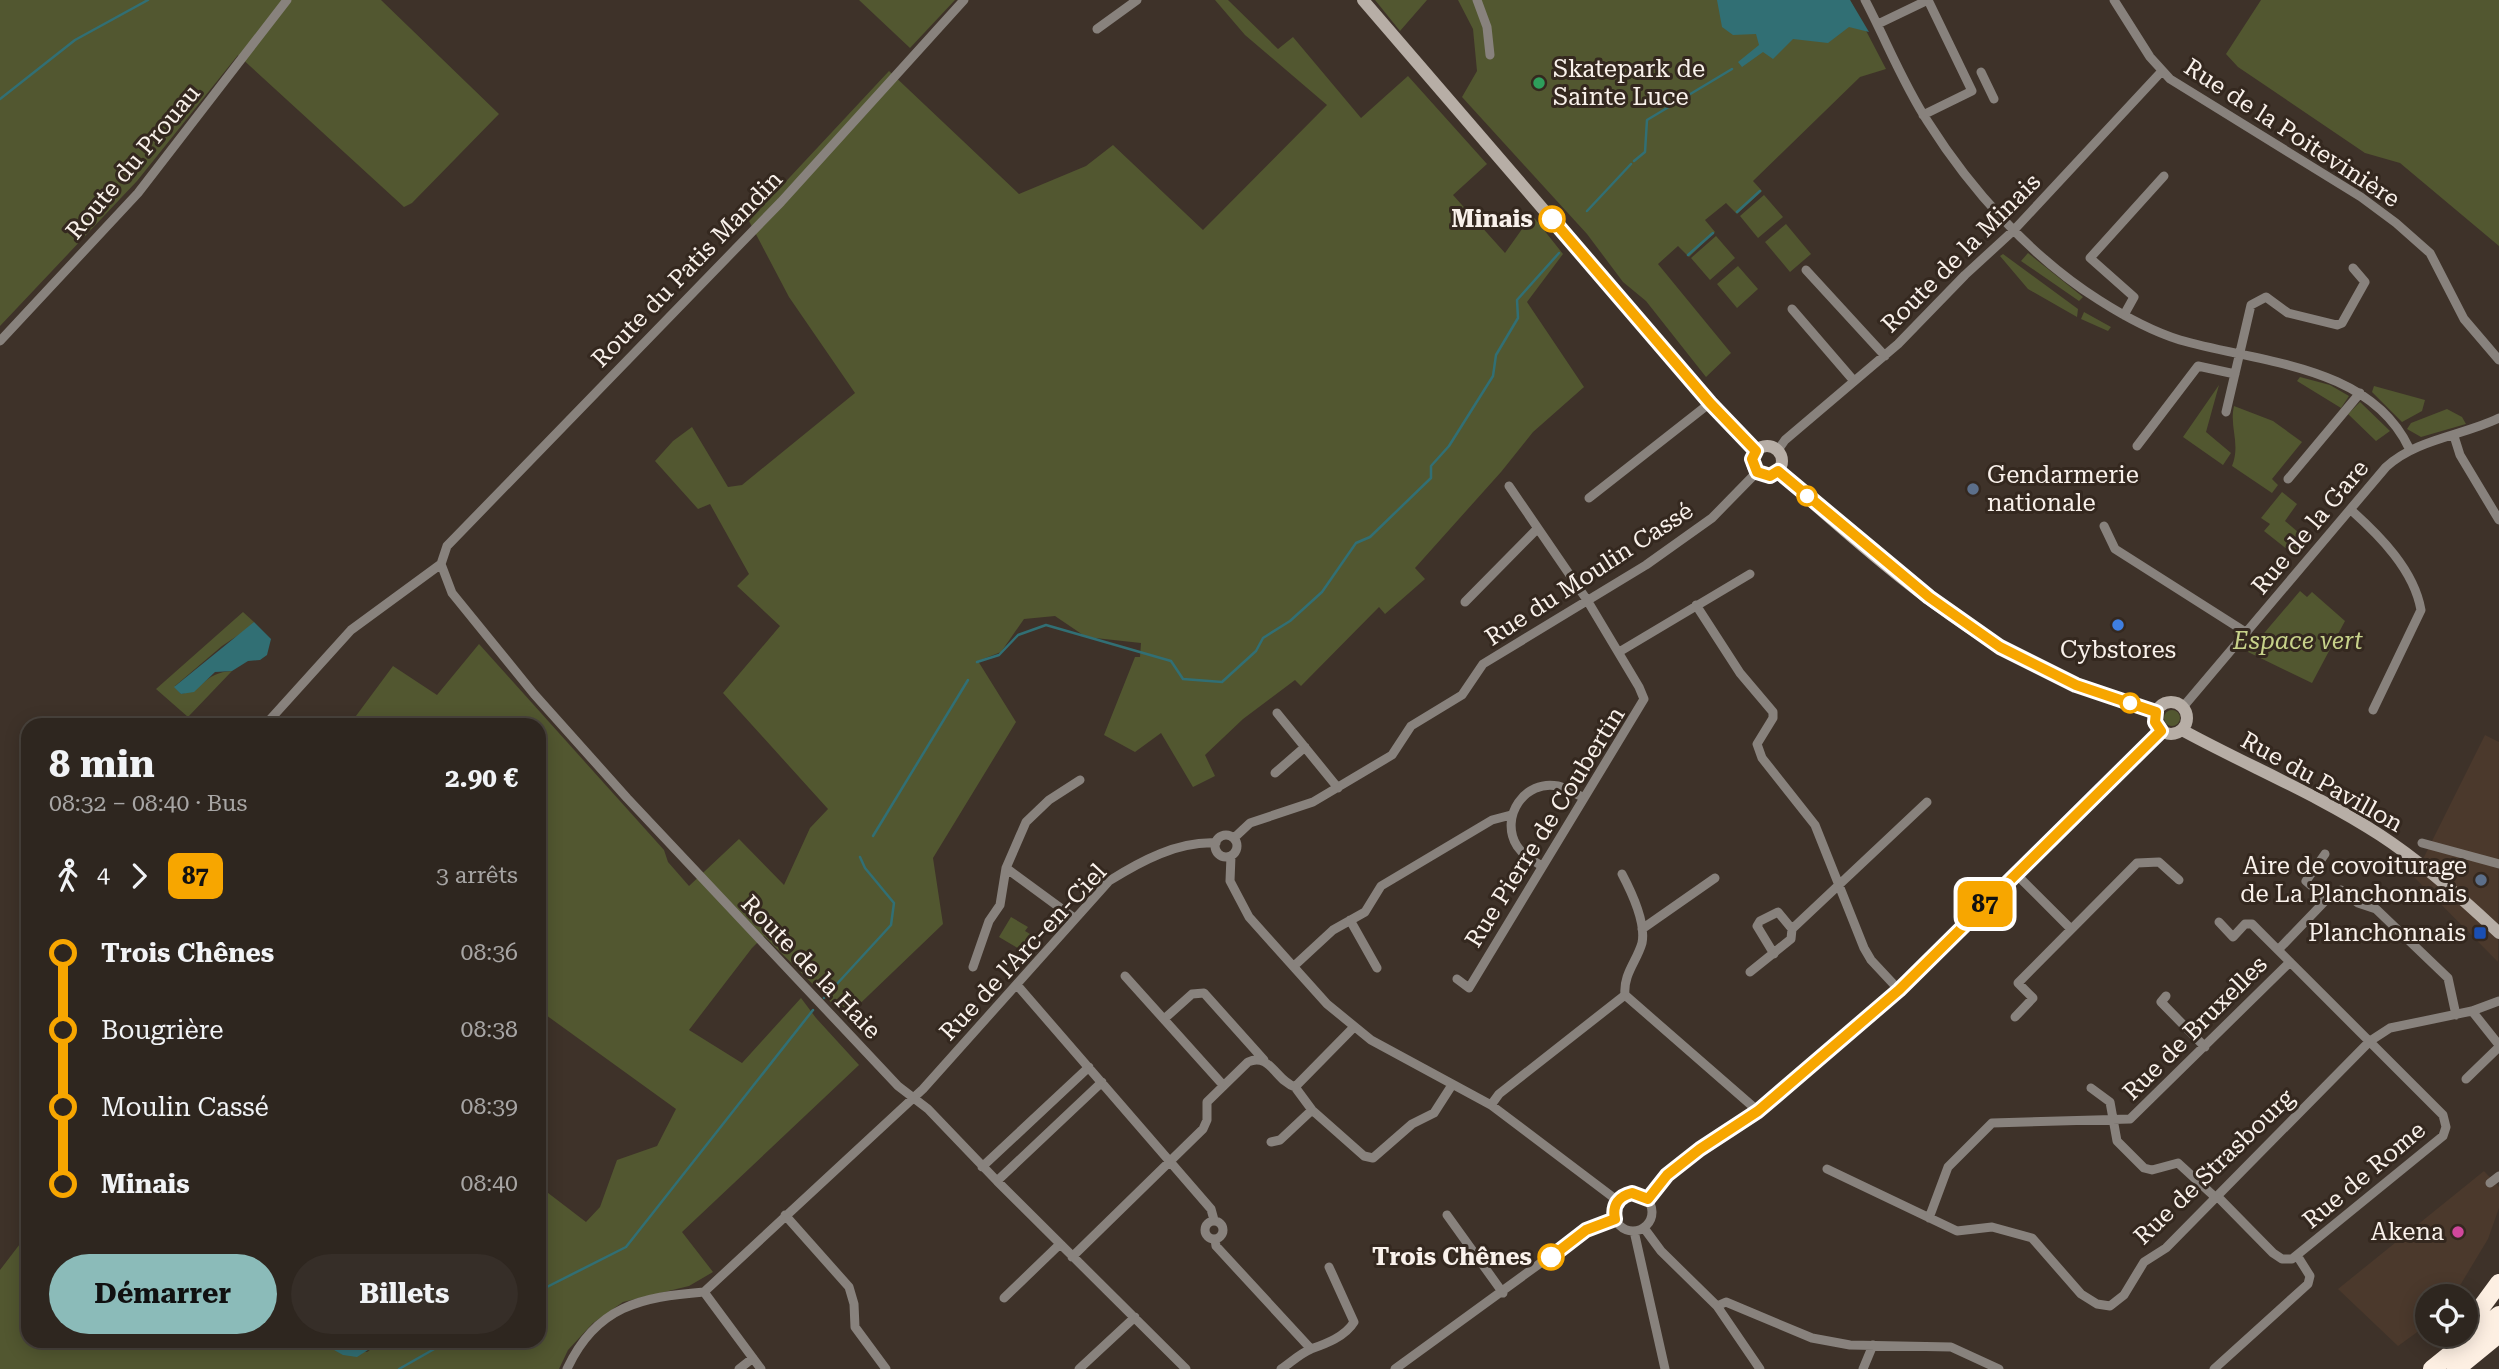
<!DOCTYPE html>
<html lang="fr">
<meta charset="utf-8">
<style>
:root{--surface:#2e261f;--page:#362e28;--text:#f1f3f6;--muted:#a7a5a4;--line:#49433d;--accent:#8bbbb9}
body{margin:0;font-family:"Roboto Serif",serif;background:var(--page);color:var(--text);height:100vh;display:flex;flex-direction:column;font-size:26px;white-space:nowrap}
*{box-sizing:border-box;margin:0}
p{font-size:23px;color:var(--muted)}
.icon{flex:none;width:38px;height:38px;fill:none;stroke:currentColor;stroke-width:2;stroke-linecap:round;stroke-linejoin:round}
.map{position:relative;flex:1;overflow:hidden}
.details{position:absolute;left:21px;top:718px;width:525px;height:630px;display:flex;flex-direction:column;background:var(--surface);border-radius:21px;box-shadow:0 4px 18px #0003,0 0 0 2px var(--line)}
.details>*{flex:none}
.badge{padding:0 14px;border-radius:10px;font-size:24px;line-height:46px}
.buttons{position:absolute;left:2415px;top:1284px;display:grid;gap:14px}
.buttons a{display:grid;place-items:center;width:63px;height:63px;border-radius:50%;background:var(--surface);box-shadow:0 4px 18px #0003,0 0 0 2px var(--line);font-size:35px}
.map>.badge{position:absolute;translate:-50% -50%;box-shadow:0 0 0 4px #fff}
.legs{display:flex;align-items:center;gap:10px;height:77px;padding:0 28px;font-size:23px}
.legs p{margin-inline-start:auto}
.summary{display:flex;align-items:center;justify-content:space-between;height:119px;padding:0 28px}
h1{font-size:38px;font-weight:700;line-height:52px}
.primary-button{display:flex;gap:14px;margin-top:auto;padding:14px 28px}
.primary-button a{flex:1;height:80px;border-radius:42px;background:var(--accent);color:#111;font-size:28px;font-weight:700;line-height:80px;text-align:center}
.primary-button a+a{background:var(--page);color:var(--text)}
ul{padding:0 28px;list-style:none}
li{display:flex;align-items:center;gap:24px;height:77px;font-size:26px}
li i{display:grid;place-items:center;width:10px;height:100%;margin:0 9px;background:currentColor}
li i::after{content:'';width:18px;height:18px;margin:-9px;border:5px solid;border-radius:50%;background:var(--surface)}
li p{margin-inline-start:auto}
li:first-child i{background:linear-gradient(#0000 50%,currentColor 0)}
li:last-child i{background:linear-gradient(currentColor 50%,#0000 0)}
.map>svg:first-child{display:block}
.built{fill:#4b392c}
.green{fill:#525730}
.water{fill:#316f74}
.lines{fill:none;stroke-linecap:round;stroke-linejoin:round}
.stream{stroke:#316f74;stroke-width:2.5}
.street{stroke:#88827d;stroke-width:9}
.secondary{stroke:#b7aea6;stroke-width:12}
.highway{stroke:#fdefe2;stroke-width:18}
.line-1-casing{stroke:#fff;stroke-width:16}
.line-1{stroke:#f7a600;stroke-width:10}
.leisure-dot{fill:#2e9e5b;stroke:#34281f;stroke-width:2.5}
.stop-1-dot{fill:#fff;stroke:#f7a600;stroke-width:3.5}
.service-dot{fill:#5c6f8a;stroke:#34281f;stroke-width:2.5}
.shop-dot{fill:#3f7fe0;stroke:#34281f;stroke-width:2.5}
.transit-dot{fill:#1a4fb4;stroke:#34281f;stroke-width:2.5}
.hotel-dot{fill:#d1479c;stroke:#34281f;stroke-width:2.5}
.labels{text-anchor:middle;stroke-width:6;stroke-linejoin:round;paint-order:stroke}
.poi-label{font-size:24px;fill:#f9f1eb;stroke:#34281f;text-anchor:end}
.street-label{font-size:24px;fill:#f9f1eb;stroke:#34281f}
.stop-label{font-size:24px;font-weight:bold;fill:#f9f1eb;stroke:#34281f;text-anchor:end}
.park-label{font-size:24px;font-style:italic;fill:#c7d28a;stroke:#34281f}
</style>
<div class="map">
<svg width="2499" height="1369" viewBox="0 0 2499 1369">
<rect width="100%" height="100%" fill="#3e3229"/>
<path class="built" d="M2485 735 2499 742 2498 962 2414 877Z
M2484 1171 2499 1187V1208L2488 1239 2453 1297H2427V1325L2398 1346 2338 1289Z"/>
<path class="green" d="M0 0H381L499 114 412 203 404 207 238 55 137 181 0 326Z
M859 0H955L910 48Z
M1215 0H1228L1278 49 1293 37 1361 118 1408 76 1487 164 1453 195 1505 253 1532 215 1563 254 1527 302 1584 387 1533 432 1501 472 1415 568 1425 579 1385 614 1379 607 1301 686 1295 680 1243 719 1205 755 1215 776 1193 787 1161 733 1135 752 1104 735 1135 657H1140L1141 643 1086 637 1055 616 1024 619 1001 652 978 661 1016 722 933 858 943 924 846 1017 764 936 752 948 689 1030 742 1063 801 998 816 1018 859 1065 682 1232 713 1272 689 1286 623 1302 593 1323 568 1350 559 1369H0V1270L26 1236 28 1340 318 1341 367 1352 382 1341 539 1340V1186L586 1222 600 1207 617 1160 657 1146 676 1109 539 1010V724H350L393 666 437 695 479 644 664 850 668 862 689 886 739 839 784 885 810 828 828 809 723 693 780 626 737 586 749 574 710 504 698 509 655 461 673 441 692 427 728 487 742 485 855 393 789 297 749 221 889 71 1019 194 1086 166 1113 145 1203 230 1327 105 1245 35Z
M1375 0H1427L1400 31Z
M1458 0H1850L1886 69 1860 77 1753 181 1762 191 1737 214 1726 203 1705 220 1715 232 1689 257 1678 246 1658 264 1731 353 1706 377 1646 301 1623 282 1587 234 1462 97 1477 71 1473 29Z
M2261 0H2499V246L2400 163 2365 153 2238 67 2226 54Z
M1764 195 1783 217 1758 238 1740 216Z
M1786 224 1811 254 1790 272 1765 242Z
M1716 236 1735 258 1710 280 1691 258Z
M2028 253 2083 297 2079 301 2021 261Z
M2003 254 2078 309 2077 317 2028 289 2000 256Z
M1738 266 1758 289 1737 308 1717 284Z
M2084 312 2111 327 2108 331 2081 319Z
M2300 377 2330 385 2349 396 2341 408 2297 381Z
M2219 385 2206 432 2231 453 2223 465 2183 437Z
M2374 386 2425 400 2422 411 2402 422 2372 392Z
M2360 402 2390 431 2376 441 2348 414Z
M2234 406 2273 421 2302 442 2272 479 2278 485 2272 493 2232 466C2241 444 2229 427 2234 406Z
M2447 409 2462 417 2466 424 2421 437 2407 429 2411 423Z
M2282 492 2297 504 2285 521 2306 539 2293 554 2264 531 2270 524 2261 518Z
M2300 591 2307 597 2312 592 2345 621 2312 683 2248 652Z
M243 612 254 622 252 626 222 646 175 686 181 694C206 689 203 673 232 671L188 717 156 689Z
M2164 718a8 8 0 1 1 16 0a8 8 0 1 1-16 0Z
M1011 917 1028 927 1025 931 1030 934 1021 950 999 937Z"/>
<path class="water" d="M1717 0H1850L1869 32 1849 27 1828 43 1793 39 1773 59 1763 52 1742 67 1738 62 1759 45 1756 34 1733 35 1722 27Z
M254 622 271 639 267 655 260 660 248 661 232 671 215 672 194 692 181 694 174 687Z
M318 1341H382L357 1357 343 1355Z"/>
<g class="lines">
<path class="stream" d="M0 99 75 40 148 0
M1634 161 1645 152 1647 120 1732 69
M1587 211 1631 164
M1737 212 1760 191
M1688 255 1713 233
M977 662 999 655 1018 635 1046 625 1171 661 1183 679 1222 682 1256 651 1263 638 1290 621 1322 592 1356 543 1370 537 1431 478V466L1449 446 1493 376 1496 355 1518 318 1517 300 1559 253
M873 836 968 680
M824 998 891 925 894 903 865 868 860 857
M539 1291 626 1247 813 1010
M399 1369 450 1340"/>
<path class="street" d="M964 0 781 202 447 546 441 564 452 593 534 694 627 798 898 1086 928 1109 997 1181 1186 1369
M1477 0 1487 27 1490 55
M1865 0C1886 40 1903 84 1928 122 1971 190 2031 257 2099 300 2124 316 2151 331 2180 340 2259 363 2369 364 2409 448
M2114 0 2150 57 2170 79 2361 197 2396 223 2430 253 2464 319 2499 360
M1878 24 1928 0 1972 91 1923 115
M1097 29 1137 0
M1981 72 1994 99
M1806 270 1885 356
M1792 309 1854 381
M2124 315 2134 297 2090 258 2164 176
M0 341 138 193 287 0
M2226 412 2251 305 2266 297 2288 313 2337 325 2342 323 2365 282 2353 268
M2454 436 2460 455 2499 520
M2137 446 2198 366 2235 374
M1778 450 1785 440 1898 344 1965 275 2014 230 2162 71
M2288 479 2360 393
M1589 498 1710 403
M2351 510C2380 536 2414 570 2421 610L2373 710
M2104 526 2115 549 2247 633
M1465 602 1537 529
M1696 605 1740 673 1773 712V718L1757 744 1762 758 1815 825 1864 948 1871 960 1899 990
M1619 652 1750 574
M2183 707 2386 467C2416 439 2462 436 2499 418
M1277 713 1338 788
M266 724 351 630 441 564
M1275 773 1305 747
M1215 846a11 11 0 1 1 22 0a11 11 0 1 1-22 0Z
M1234 838 1250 823 1313 802 1392 755 1411 726 1462 695 1483 664 1646 565 1712 518 1757 472
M2422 843 2499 864
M2325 854 2306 881 2327 899
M1231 856 1230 881 1249 917 1327 1004 1371 1040 1491 1105 1618 1201
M1542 866C1532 860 1523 855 1517 846 1499 817 1525 779 1558 786 1567 788 1575 794 1583 797
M1006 868 1074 918
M1622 874C1631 891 1646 923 1642 943 1637 961 1623 974 1625 995L1758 1111
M2016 874 2071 929
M1350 920 1377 968
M1642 929 1715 878
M2278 950 2327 899 2341 890 2358 903 2376 909 2448 978 2456 1015
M1774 954 1757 926 1760 921 1778 912 1792 929
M1294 966 1333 930 1365 912 1381 886 1492 820 1511 815
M973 967 989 921 1000 905 1006 868 1026 822 1049 800 1080 780
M1750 972 1791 939 1792 929 1927 802
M1125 976 1223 1085
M1457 979 1469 988 1644 699 1639 687 1587 600 1509 486
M1017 985 1211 1209 1214 1220
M2166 996 2161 1002 2205 1047
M2472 1011 2499 1045
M2015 1017 2033 998 2018 983 2137 863 2159 862 2179 880
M1164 1019 1192 994 1204 993 1264 1060
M2466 1079 2499 1047
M1295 1087 1312 1110 1364 1156 1373 1158 1412 1124 1434 1113 1452 1085
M2091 1088 2110 1102 2117 1141 2144 1168 2152 1170 2178 1163 2215 1197
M1491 1105 1499 1094 1625 995
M1271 1142 1280 1140 1312 1110
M982 1167 1089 1067
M1827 1169 1957 1231 1992 1227 2032 1238 2081 1294 2097 1304 2110 1306 2124 1295 2144 1262 2166 1248 2370 1041 2390 1028 2472 1011 2499 1001
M997 1181 1102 1082
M2490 1183 2499 1176
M1614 1212a19 19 0 1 1 38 0a19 19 0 1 1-38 0Z
M2217 1196 2273 1253 2282 1259H2292L2443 1136 2446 1127 2443 1115 2252 924H2245L2233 937 2219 922
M1648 1200 1667 1175 1700 1149 1758 1111 1899 990 2161 731
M785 1215 849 1287 854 1304 855 1327 886 1369
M1447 1215 1503 1293
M1929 1218 1948 1167 1992 1123 2130 1119 2290 962
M1205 1230a9 9 0 1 1 18 0a9 9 0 1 1-18 0Z
M1644 1228 1661 1251 1717 1306 1760 1369
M1634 1231 1665 1369
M1215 1239 1216 1246 1311 1349
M1072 1257 1203 1129 1207 1120V1102L1248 1062C1270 1052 1276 1081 1295 1087L1354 1027
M704 1292 923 1089 1109 881C1141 861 1178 841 1216 843
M704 1292 761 1369
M1004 1298 1060 1244
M1717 1306 1726 1302 1812 1338 1850 1345 1951 1347 1999 1369
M567 1369C596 1306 641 1297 704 1292
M739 1369 753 1358
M1079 1369 1135 1317
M1281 1369C1290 1363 1301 1353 1311 1349 1325 1344 1345 1337 1354 1322L1329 1267
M1395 1369 1579 1235 1615 1219
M1863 1369 1873 1345
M2214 1369 2308 1284 2310 1276 2298 1257"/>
<path class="secondary" d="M1363 0 1710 403 1756 451
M1752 461a15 15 0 1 1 30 0a15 15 0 1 1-30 0Z
M1778 472C1851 537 1940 617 2027 662 2068 683 2112 698 2156 712
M2155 718a16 16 0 1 1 32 0a16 16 0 1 1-32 0Z
M2182 730C2248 766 2317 794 2380 835 2423 863 2462 898 2499 933"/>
<path class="highway" d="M2466 1328 2499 1283
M2432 1369 2499 1315
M2456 1369 2499 1334"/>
</g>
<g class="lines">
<defs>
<path id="line-1" d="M1551 1257 1586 1230 1615 1219C1612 1205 1619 1196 1632 1193L1648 1199 1667 1175 1700 1149 1758 1111 1899 990 2161 731 2155 722 2156 712 2076 685 2000 647 1929 597 1778 471 1770 476 1757 472 1752 459 1756 451 1710 403 1552 219"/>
</defs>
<use href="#line-1" class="line-1-casing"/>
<use href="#line-1" class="line-1"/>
</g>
<circle class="leisure-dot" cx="1539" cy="83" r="7"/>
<g class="stop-1-dot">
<circle cx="1552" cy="219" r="12"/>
<circle cx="1807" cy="496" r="9"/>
<circle cx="2130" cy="703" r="9"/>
<circle cx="1551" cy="1257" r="12"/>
</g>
<g class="service-dot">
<circle cx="1973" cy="489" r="7"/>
<circle cx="2481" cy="880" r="7"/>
</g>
<circle class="shop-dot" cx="2118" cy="625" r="7"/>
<rect class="transit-dot" x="2473" y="926" width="14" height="14" rx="3.5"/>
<circle class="hotel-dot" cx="2458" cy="1232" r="7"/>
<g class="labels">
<g class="poi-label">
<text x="1553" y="77" text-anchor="start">Skatepark de<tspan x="1553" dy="28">Sainte Luce</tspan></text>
<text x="1987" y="483" text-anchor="start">Gendarmerie<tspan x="1987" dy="28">nationale</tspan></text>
<text x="2118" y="658" text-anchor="middle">Cybstores</text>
<text x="2467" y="874">Aire de covoiturage<tspan x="2467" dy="28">de La Planchonnais</tspan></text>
<text x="2466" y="941">Planchonnais</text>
<text x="2444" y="1240">Akena</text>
</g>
<g class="street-label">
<text transform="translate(2292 133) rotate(33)" y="8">Rue de la Poitevinière</text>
<text transform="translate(133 162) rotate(-50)" y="8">Route du Prouau</text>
<text transform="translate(1961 253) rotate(-45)" y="8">Route de la Minais</text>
<text transform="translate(687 269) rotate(-46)" y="8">Route du Patis Mandin</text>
<text transform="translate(2310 527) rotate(-50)" y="8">Rue de la Gare</text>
<text transform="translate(1589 574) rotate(-33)" y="8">Rue du Moulin Cassé</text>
<text transform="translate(2322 782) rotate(29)" y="8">Rue du Pavillon</text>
<text transform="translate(1545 827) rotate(-58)" y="8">Rue Pierre de Coubertin</text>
<text transform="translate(1023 952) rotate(-47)" y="8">Rue de l'Arc-en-Ciel</text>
<text transform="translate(811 967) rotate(46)" y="8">Route de la Haie</text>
<text transform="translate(2195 1028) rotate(-45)" y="8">Rue de Bruxelles</text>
<text transform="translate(2214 1167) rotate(-44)" y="8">Rue de Strasbourg</text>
<text transform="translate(2364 1175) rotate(-40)" y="8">Rue de Rome</text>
</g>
<g class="stop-label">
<text x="1533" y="227">Minais</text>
<text x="1532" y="1265">Trois Chênes</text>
</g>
<g class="park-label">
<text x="2298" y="649">Espace vert</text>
</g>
</g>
</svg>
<div class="buttons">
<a><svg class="icon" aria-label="locate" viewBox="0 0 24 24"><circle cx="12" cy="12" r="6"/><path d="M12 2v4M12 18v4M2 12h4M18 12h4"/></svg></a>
</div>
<b class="badge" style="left:1985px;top:904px;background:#f7a600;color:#111">87</b>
<section class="details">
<div class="summary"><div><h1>8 min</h1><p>08:32 – 08:40 · Bus</p></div><b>2.90 €</b></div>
<div class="legs"><svg class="icon" aria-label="walk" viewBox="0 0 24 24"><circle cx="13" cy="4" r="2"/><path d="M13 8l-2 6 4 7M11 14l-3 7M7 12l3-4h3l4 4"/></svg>4<svg class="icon" aria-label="forward" viewBox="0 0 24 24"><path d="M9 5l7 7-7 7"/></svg><b class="badge" style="background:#f7a600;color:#111">87</b><p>3 arrêts</p></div>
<ul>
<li><i style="color:#f7a600"></i><b>Trois Chênes</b><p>08:36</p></li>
<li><i style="color:#f7a600"></i><span>Bougrière</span><p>08:38</p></li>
<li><i style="color:#f7a600"></i><span>Moulin Cassé</span><p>08:39</p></li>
<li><i style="color:#f7a600"></i><b>Minais</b><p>08:40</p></li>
</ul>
<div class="primary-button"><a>Démarrer</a><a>Billets</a></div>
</section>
</div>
